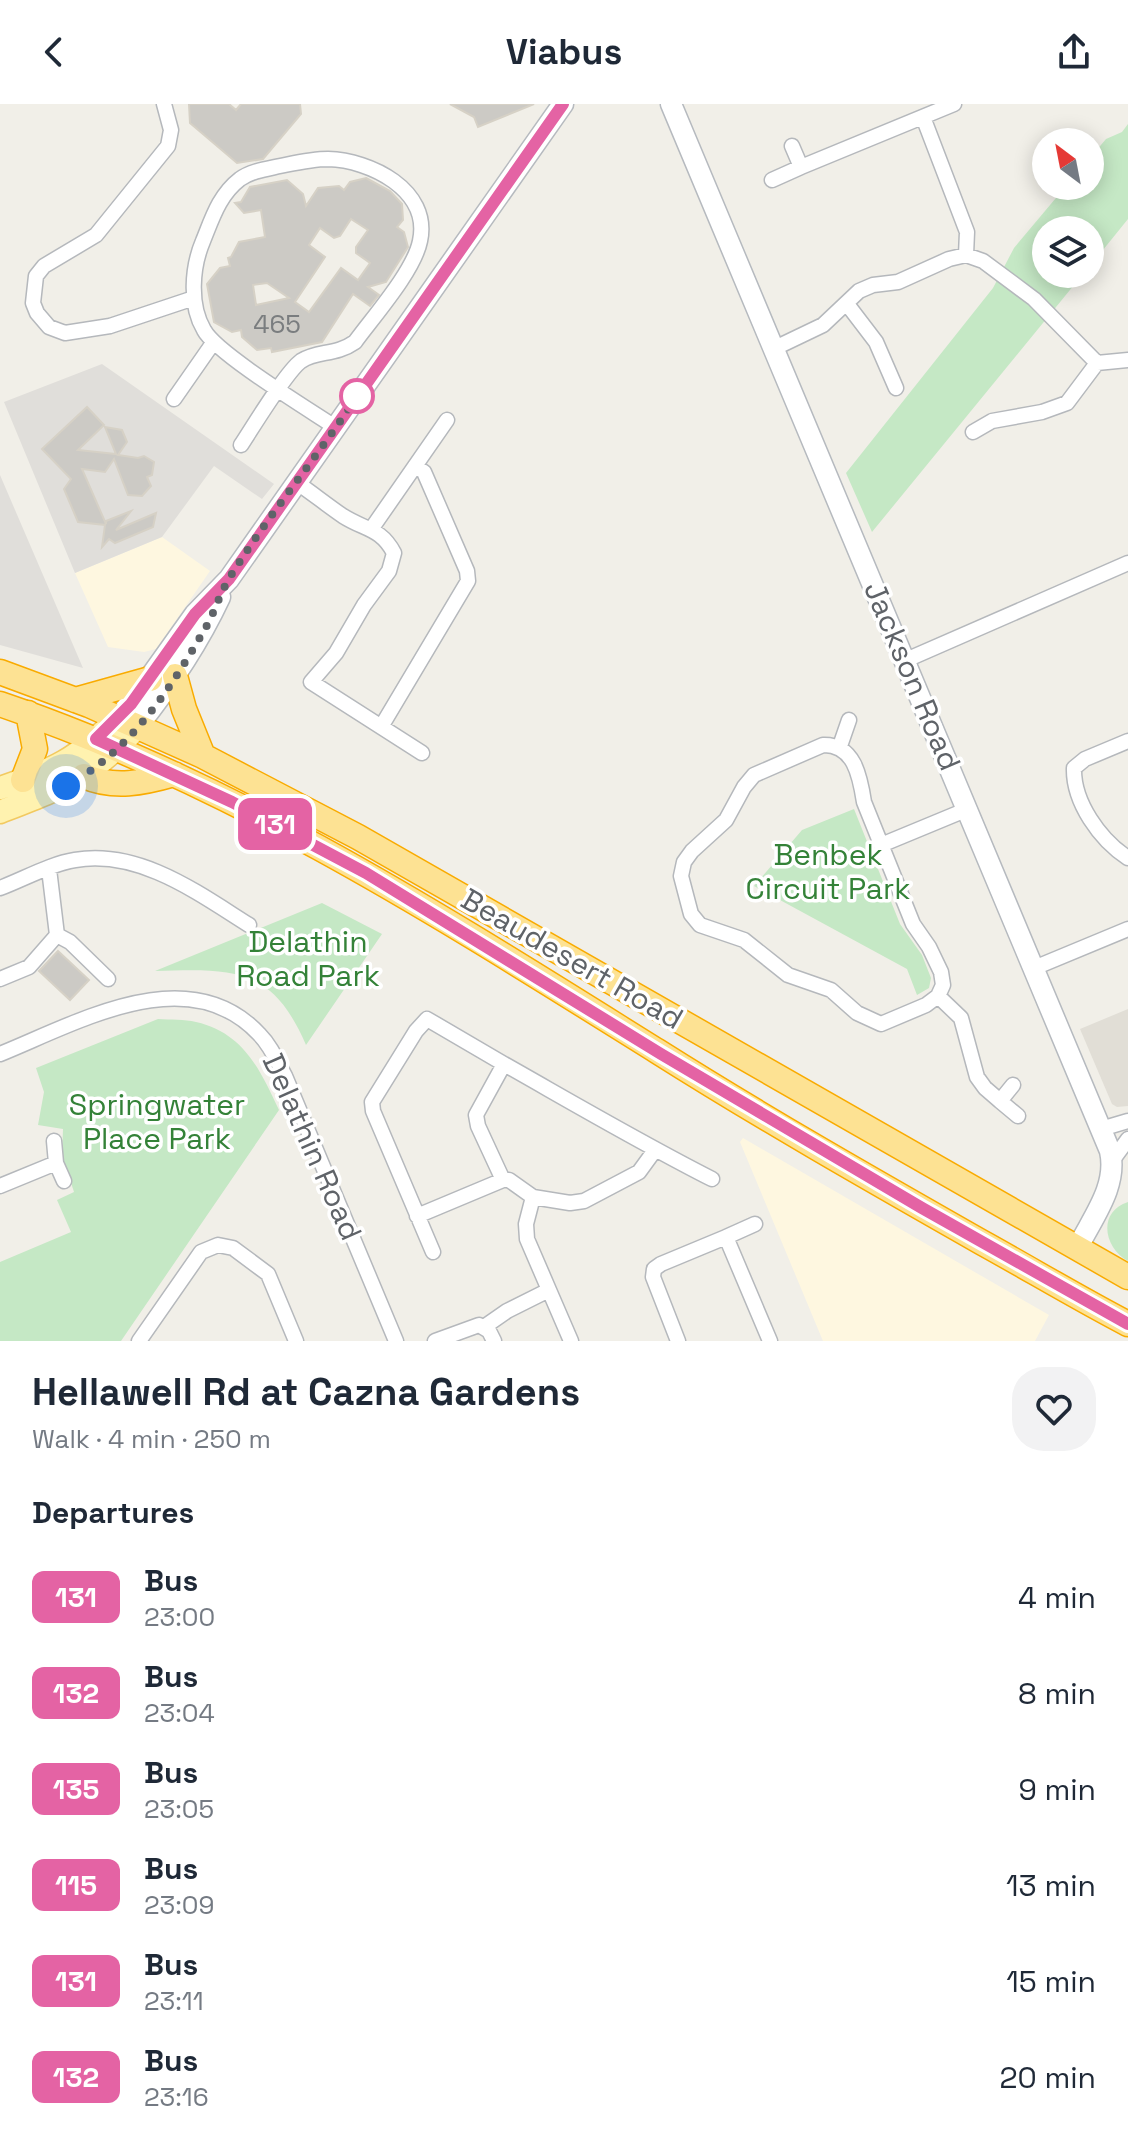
<!DOCTYPE html>
<meta charset="utf-8">
<style>
:root{--surface:#fff;--page:#f2f2f3;--text:#1f2937;--muted:#747a83}
body{margin:0;font-family:"Space Grotesk",sans-serif;background:var(--page);color:var(--text);height:100vh;display:flex;flex-direction:column;font-size:30px;white-space:nowrap}
*{box-sizing:border-box;margin:0}
p{font-size:26px;color:var(--muted)}
.icon{flex:none;width:44px;height:44px;fill:none;stroke:currentColor;stroke-width:2;stroke-linecap:round;stroke-linejoin:round}
.map{position:relative;height:1237px;overflow:hidden}
.side{display:flex;flex-direction:column;background:var(--surface);flex:1}
.side>*{flex:none}
.badge{padding:0 16px;border-radius:12px;font-size:28px;line-height:52px}
.needle{width:52px;rotate:328deg}
.controls{position:absolute;left:1032px;top:24px;display:grid;gap:16px}
.controls a{display:grid;place-items:center;width:72px;height:72px;border-radius:50%;background:var(--surface);box-shadow:0 4px 20px #0003;font-size:40px}
.you{position:absolute;width:40px;height:40px;margin:-20px;border:6px solid #fff;border-radius:50%;background:#1a73e8;box-shadow:0 0 0 12px #1a73e833}
.map>.badge{position:absolute;translate:-50% -50%;box-shadow:0 0 0 4px #fff}
h2{padding:0 32px;font-size:30px;line-height:72px}
.round{display:grid;place-items:center;flex:none;width:84px;height:84px;border-radius:32px;background:var(--page)}
.overview{display:flex;align-items:center;justify-content:space-between;height:136px;padding:0 32px}
h1{font-size:38px;font-weight:800;line-height:60px}
ul{padding:0;list-style:none}
li{display:flex;align-items:center;gap:24px;height:96px;padding:0 32px}
li div{flex:1}
li b{display:block;font-size:30px}
li em{font-style:normal}
li .badge{min-width:88px;font-weight:700;text-align:center}
header{display:flex;justify-content:space-between;align-items:center;height:104px;padding:0 32px;background:var(--surface);font-size:36px;font-weight:800}
.map>svg:first-child{display:block}
.commercial{fill:#fef7e0}
.industrial{fill:#e0deda}
.education{fill:#e1ded6}
.green{fill:#c5e8c5}
.building{fill:#cccac5;stroke:#d6d1c6;stroke-width:2;fill-rule:evenodd}
.lines{fill:none;stroke-linecap:round;stroke-linejoin:round}
.street-casing{stroke:#b5b8bc;stroke-width:17}
.secondary-casing{stroke:#b6babf;stroke-width:23}
.primary-casing{stroke:#f2c960;stroke-width:25}
.highway-casing{stroke:#f9ab00;stroke-width:27}
.street{stroke:#fff;stroke-width:14}
.secondary{stroke:#fff;stroke-width:20}
.primary{stroke:#fff2af;stroke-width:22}
.highway{stroke:#fde293;stroke-width:24}
.line-casing{stroke:#fff;stroke-width:18}
.line{stroke:#e463a4;stroke-width:12}
.walk{stroke:#5f6368;stroke-width:8;stroke-dasharray:0 14.4}
.stop-dot{fill:#fff;stroke:#e463a4;stroke-width:4}
.labels{text-anchor:middle;stroke-width:7;stroke-linejoin:round;paint-order:stroke}
.number-label{font-size:26px;fill:#7a7d7f}
.street-label{font-size:30px;fill:#5f6368;stroke:#fff}
.park-label{font-size:30px;fill:#348238;stroke:#fff}
</style>
<header><svg class="icon" aria-label="back" viewBox="0 0 24 24"><path d="M15 5l-7 7 7 7"/></svg>Viabus<svg class="icon" aria-label="share" viewBox="0 0 24 24"><path d="M12 15V3M7 8l5-5 5 5M5 13v7h14v-7"/></svg></header>
<div class="map">
<svg width="1128" height="1237" viewBox="0 0 1128 1237">
<rect width="100%" height="100%" fill="#f1efe8"/>
<path class="commercial" d="M162 433 210 467 156 545 144 548 108 543 75 469Z
M743 1034 1049 1211 1035 1237H823L740 1038Z"/>
<path class="industrial" d="M102 260 274 380 262 395 214 362 162 433 75 469 4 298Z
M0 371 83 564 0 541Z"/>
<path class="education" d="M1128 905V1002L1117 1003 1112 1000 1080 925Z"/>
<path class="green" d="M1128 20V115L1090 162V126H1046V170H1083L872 428 846 369 993 184 1014 144 1066 82H1090V54L1106 35 1122 28Z
M854 705 900 820 922 851 931 874 929 884 917 891 907 865 754 782 802 726Z
M322 799 382 830 306 941C272 862 233 865 155 867Z
M158 915C171 916 184 915 196 918 244 929 260 966 279 1006L121 1237H0V1158L71 1128 57 1096 74 1088 62 1051 63 1025 38 1021 44 988 36 964Z
M1128 1098V1157C1104 1144 1097 1108 1128 1098Z"/>
<path class="building" d="M189 0H229L236 6 241 0H300L301 10 263 55 237 59 190 19Z
M450 0H534L478 23 474 13Z
M366 74 390 87 402 100 403 116 397 123 404 128 408 143 386 178 368 183 379 191 370 202 353 190 322 238 272 248 271 244 257 246 242 233 241 226 232 228 214 218 207 180 220 164 230 162 228 154 231 153 239 138 265 133 261 106 244 109 235 99 241 98 250 83 287 76 303 90 306 102 318 84 339 82 344 86 350 78ZM351 115 368 126 356 143V149L370 159 358 176 341 164 309 208 295 198 325 153 309 141 320 124 334 134 340 132ZM267 179 289 194 256 201 253 181Z
M87 303 104 321 78 346 116 350 105 323 122 326 127 338 118 351 138 354 144 352 154 358 152 371 147 373 151 382 142 392 128 391 114 355 105 368 82 365 106 420V417L131 407 116 426 156 409 153 423 115 439 109 435 102 443 105 421 78 418 64 385 71 375 42 345Z
M58 847 89 876 70 896 39 867Z"/>
<g class="lines">
<defs>
<path id="street" d="M164 0 171 26 168 42 96 131 44 162 36 172 33 199 37 209 49 223 65 229 110 222 194 194
M923 13 967 128 966 151
M801 63 954 0
M772 76 801 63 792 42
M847 200 876 238 896 284
M775 244 823 221 859 187 873 181 898 178 949 155 966 151 983 157 1034 195 1097 259 1128 256
M174 295 213 239
M973 328 992 317 1042 308 1067 299 1097 259
M241 341C253 323 286 268 301 257 318 246 335 252 355 238 374 212 414 167 420 137 431 86 370 56 328 55 312 55 295 59 280 62 266 65 251 67 240 75 219 91 212 115 203 137 192 163 189 201 204 226 216 249 308 305 335 323
M296 378C312 389 327 401 343 412 365 426 381 424 394 449L389 467 364 501 336 549 311 578 422 649
M372 424 447 316
M906 556 1128 459
M381 623 468 477 467 467 424 368 415 362
M1128 637 1085 655 1074 664C1073 698 1100 736 1128 754
M823 641C854 640 860 672 864 698L913 820 929 843 941 868 943 881 938 892 926 901 881 920 857 909 831 886 788 871 744 836 700 821 691 810 681 772 684 758 692 747 726 716 744 683 754 671Z
M840 642 849 616
M881 741 968 705
M0 784C24 775 50 760 75 756 139 745 198 789 249 821
M57 831 70 838 108 875
M1034 864 1128 825
M0 875 29 863 57 831 49 765
M938 892 961 914 977 973 985 984 1000 997
M0 950C77 919 188 854 259 930 271 942 277 957 285 972L396 1237
M504 960C573 999 641 1039 712 1075
M1013 981 1000 997 1018 1012
M1101 1025 1128 1017
M54 1037 56 1059 64 1077
M1112 1057 1128 1035
M0 1082 56 1059
M417 1112 503 1076H509L533 1093 570 1099 584 1097 639 1068 655 1046
M726 1133 755 1120
M433 1148 373 1007 372 998 416 927 427 915 504 960 476 1011 478 1022 503 1076
M549 1186 571 1237
M484 1223 507 1207 549 1186 527 1135 526 1120 533 1093
M139 1237 201 1148 218 1141 233 1144 268 1170 296 1237
M435 1237 479 1221 489 1227 494 1237
M678 1237 653 1173 654 1165 661 1160 726 1133 770 1237"/>
<path id="secondary" d="M671 0 1110 1047C1118 1083 1092 1114 1077 1145
M118 614 138 590 195 510 229 475 563 0
M137 623C169 583 198 540 220 493"/>
<path id="primary" d="M0 684C56 665 75 656 118 614
M0 708C62 684 92 674 137 623"/>
<path id="highway" d="M0 568 89 601 203 652 358 733 1128 1173
M175 572 184 605 203 652
M75 596 150 575
M0 600C236 680 447 816 657 947 763 1014 872 1076 981 1138 1030 1165 1078 1194 1128 1220
M84 672C114 685 143 679 174 670
M23 676 35 645 28 609"/>
</defs>
<use href="#street" class="street-casing"/>
<use href="#secondary" class="secondary-casing"/>
<use href="#primary" class="primary-casing"/>
<use href="#highway" class="highway-casing"/>
<use href="#street" class="street"/>
<use href="#secondary" class="secondary"/>
<use href="#primary" class="primary"/>
<use href="#highway" class="highway"/>
</g>
<g class="lines">
<defs>
<path id="line" d="M563 0 229 475 195 510 131 600 96 635 232 698 366 769 661 950 922 1104 1128 1220"/>
</defs>
<use href="#line" class="line-casing"/>
<use href="#line" class="line"/>
<path class="walk" d="M66 682C130 648 171 584 206 523 215 507 220 489 230 473 269 410 317 354 357 292"/>
</g>
<circle class="stop-dot" cx="357" cy="292" r="16"/>
<g class="labels">
<g class="number-label">
<text x="277" y="229">465</text>
</g>
<g class="street-label">
<text transform="translate(912 572) rotate(67)" y="10">Jackson Road</text>
<text transform="translate(572 855) rotate(30)" y="10">Beaudesert Road</text>
<text transform="translate(312 1043) rotate(66)" y="10">Delathin Road</text>
</g>
<g class="park-label">
<text x="828" y="761">Benbek<tspan x="828" dy="34">Circuit Park</tspan></text>
<text x="308" y="848">Delathin<tspan x="308" dy="34">Road Park</tspan></text>
<text x="157" y="1011">Springwater<tspan x="157" dy="34">Place Park</tspan></text>
</g>
</g>
</svg>
<div class="controls">
<a><svg class="needle" viewBox="-14 -14 28 28"><path d="M0-13l5 13h-10z" fill="#e53935"/><path d="M0 13l5-13h-10z" fill="#747a83"/></svg></a>
<a><svg class="icon" aria-label="layers" viewBox="0 0 24 24"><path d="M12 4l9 5-9 5-9-5zM3 14l9 5 9-5"/></svg></a>
</div>
<div class="you" style="left:66px;top:682px"></div>
<b class="badge" style="left:275px;top:720px;background:#e463a4;color:#fff">131</b>
</div>
<section class="side">
<div class="overview"><div><h1>Hellawell Rd at Cazna Gardens</h1><p>Walk · 4 min · 250 m</p></div><a class="round"><svg class="icon" aria-label="heart" viewBox="0 0 24 24"><path d="M12 20l-8-8c-3-5 5-10 8-4 3-6 11-1 8 4z"/></svg></a></div>
<h2>Departures</h2>
<ul>
<li><span class="badge" style="background:#e463a4;color:#fff">131</span><div><b>Bus</b><p>23:00</p></div><em>4 min</em></li>
<li><span class="badge" style="background:#e463a4;color:#fff">132</span><div><b>Bus</b><p>23:04</p></div><em>8 min</em></li>
<li><span class="badge" style="background:#e463a4;color:#fff">135</span><div><b>Bus</b><p>23:05</p></div><em>9 min</em></li>
<li><span class="badge" style="background:#e463a4;color:#fff">115</span><div><b>Bus</b><p>23:09</p></div><em>13 min</em></li>
<li><span class="badge" style="background:#e463a4;color:#fff">131</span><div><b>Bus</b><p>23:11</p></div><em>15 min</em></li>
<li><span class="badge" style="background:#e463a4;color:#fff">132</span><div><b>Bus</b><p>23:16</p></div><em>20 min</em></li>
</ul>
</section>
